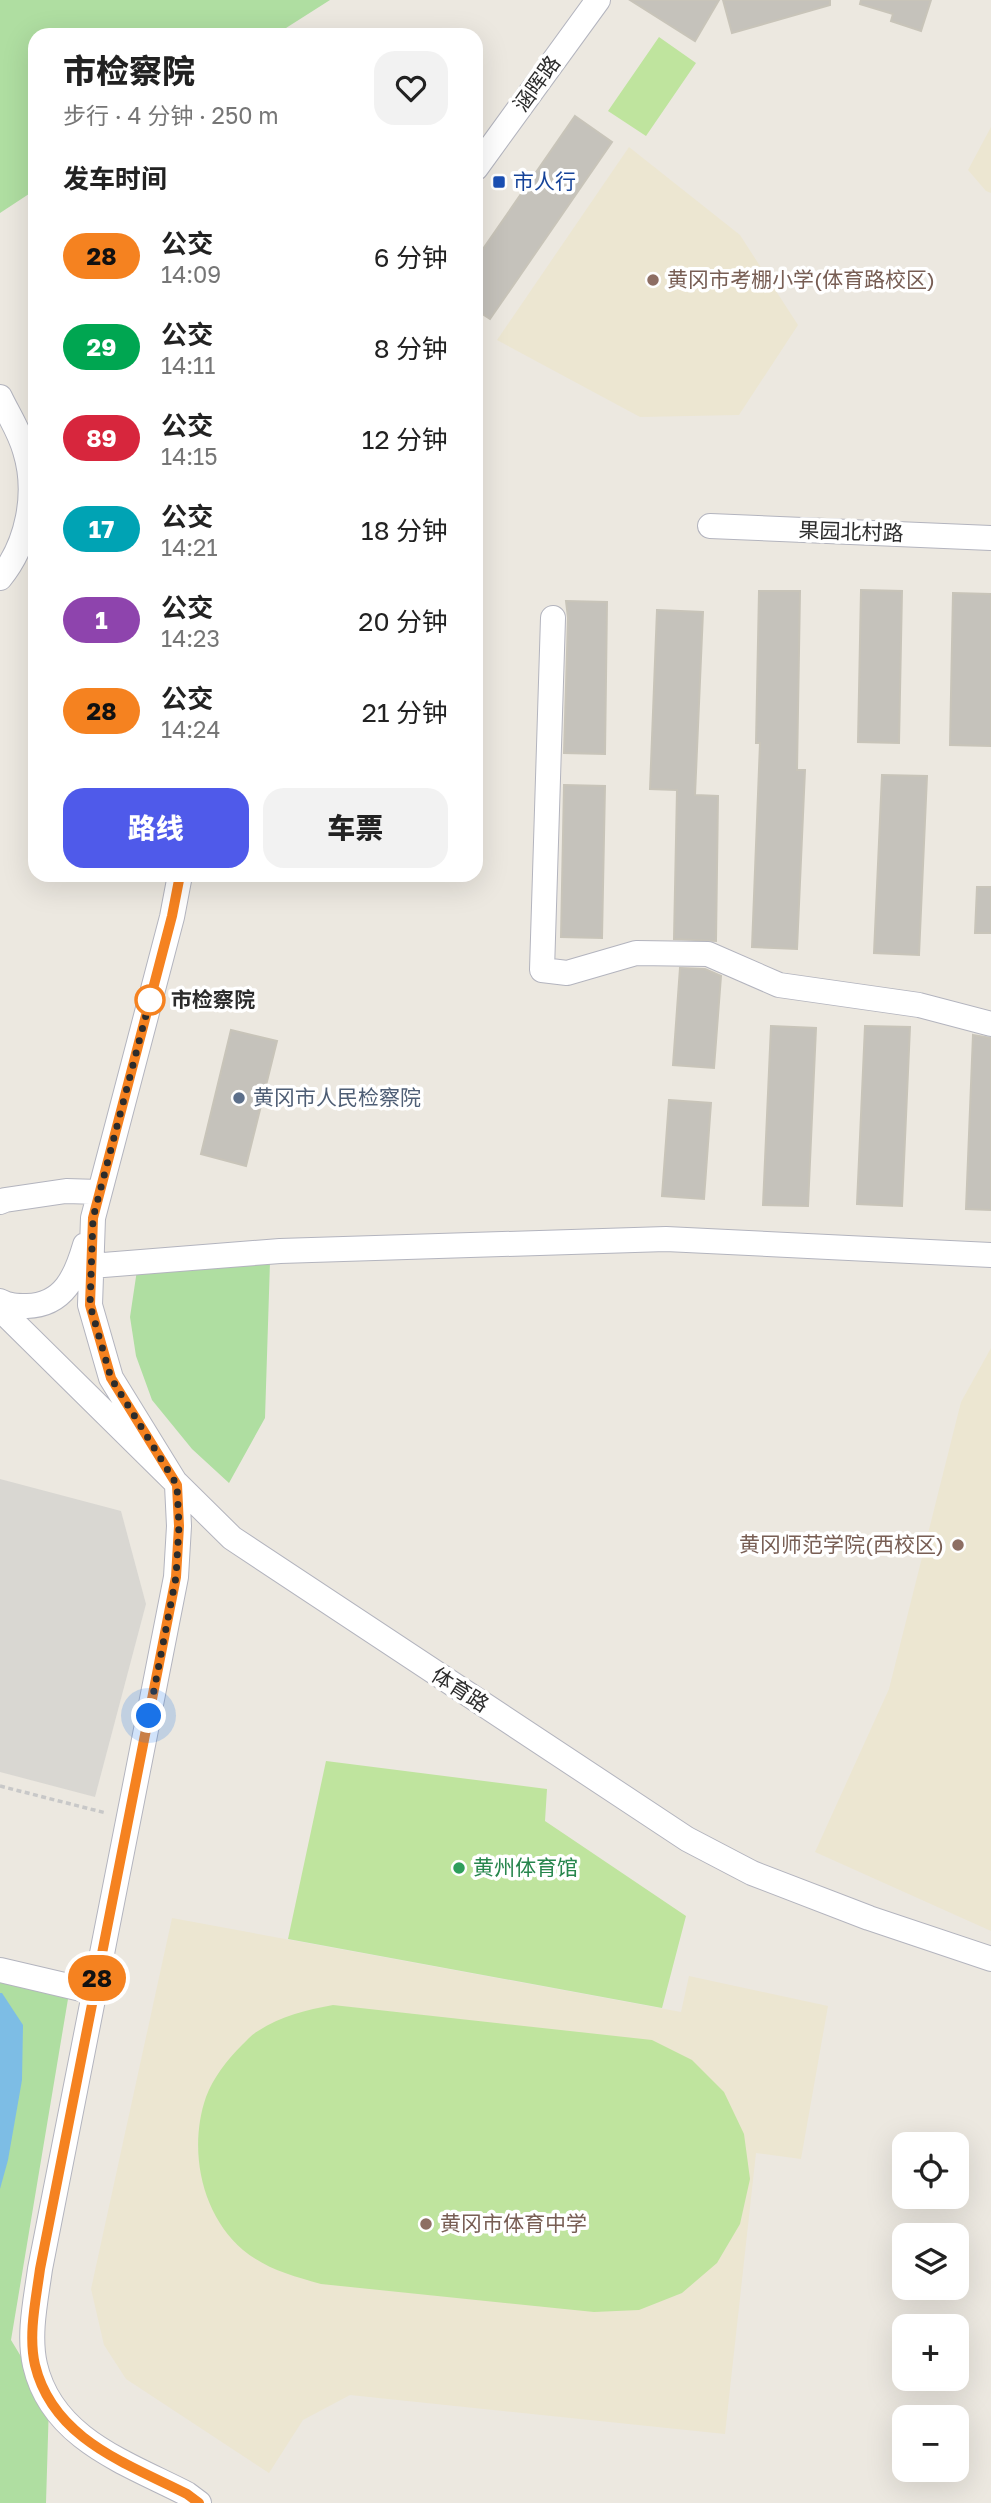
<!DOCTYPE html>
<html lang="zh">
<meta charset="utf-8">
<style>
:root{--surface:#fff;--page:#f2f2f2;--text:#222;--muted:#767676;--accent:#4f5aea}
body{margin:0;font-family:"Golos Text","Noto Sans SC",sans-serif;background:var(--page);color:var(--text);height:100vh;display:flex;flex-direction:column;font-size:26px;white-space:nowrap}
*{box-sizing:border-box;margin:0}
p{font-size:23px;color:var(--muted)}
.icon{flex:none;width:38px;height:38px;fill:none;stroke:currentColor;stroke-width:2;stroke-linecap:round;stroke-linejoin:round}
.map{position:relative;flex:1;overflow:hidden}
.drawer{position:absolute;left:28px;top:28px;width:455px;height:854px;display:flex;flex-direction:column;background:var(--surface);border-radius:21px;box-shadow:0 7px 28px #0002}
.drawer>*{flex:none}
.badge{padding:0 14px;border-radius:23px;font-size:24px;line-height:46px}
.controls{position:absolute;left:892px;top:2132px;display:grid;gap:14px}
.controls a{display:grid;place-items:center;width:77px;height:77px;border-radius:14px;background:var(--surface);box-shadow:0 7px 28px #0002;font-size:35px}
.you{position:absolute;width:35px;height:35px;margin:-18px;border:5px solid #fff;border-radius:50%;background:#1a73e8;box-shadow:0 0 0 10px #1a73e833}
.map>.badge{position:absolute;translate:-50% -50%;box-shadow:0 0 0 4px #fff}
h2{padding:0 35px;font-size:26px;line-height:63px}
.round{display:grid;place-items:center;flex:none;width:74px;height:74px;border-radius:21px;background:var(--page)}
.summary{display:flex;align-items:center;justify-content:space-between;height:119px;padding:0 35px}
h1{font-size:33px;font-weight:800;line-height:52px}
.primary-button{display:flex;gap:14px;margin-top:auto;padding:14px 35px}
.primary-button a{flex:1;height:80px;border-radius:21px;background:var(--accent);color:#fff;font-size:28px;font-weight:800;line-height:80px;text-align:center}
.primary-button a+a{background:var(--page);color:var(--text)}
ul{padding:0;list-style:none}
li{display:flex;align-items:center;gap:21px;height:91px;padding:0 35px}
li div{flex:1}
li b{display:block;font-size:26px}
li em{font-style:normal}
li .badge{min-width:77px;font-weight:700;text-align:center}
.map>svg:first-child{display:block}
.education{fill:#ece6d1}
.green{fill:#afdea1}
.pitch{fill:#bfe49e}
.plaza{fill:#d9d7d2}
.water{fill:#7dbde5}
.building{fill:#c5c2bb;stroke:#c8c4b9;stroke-width:2}
.lines{fill:none;stroke-linecap:round;stroke-linejoin:round}
.minor-casing{stroke:#b3b4be;stroke-width:26}
.path{stroke:#c8c8c8;stroke-width:3.5;stroke-dasharray:5 3.5;stroke-linecap:butt}
.minor{stroke:#fff;stroke-width:24}
.line-casing{stroke:#fff;stroke-width:16}
.line{stroke:#f58220;stroke-width:10}
.walk{stroke:#2c2c2c;stroke-width:7;stroke-dasharray:0 12.6}
.transit-dot{fill:#1a4fb4;stroke:#fff;stroke-width:2.5}
.education-dot{fill:#8d6e63;stroke:#fff;stroke-width:2.5}
.stop-dot{fill:#fff;stroke:#f58220;stroke-width:3.5}
.service-dot{fill:#5c6f8a;stroke:#fff;stroke-width:2.5}
.leisure-dot{fill:#2e9e5b;stroke:#fff;stroke-width:2.5}
.labels{text-anchor:middle;stroke-width:7;stroke-linejoin:round;paint-order:stroke}
.street-label{font-size:21px;fill:#2c2c2c;stroke:#fff}
.transit-label{font-size:21px;fill:#164399;stroke:#fff;text-anchor:start}
.education-label{font-size:21px;fill:#785e54;stroke:#fff;text-anchor:start}
.stop-label{font-size:21px;font-weight:bold;fill:#2c2c2c;stroke:#fff;text-anchor:start}
.service-label{font-size:21px;fill:#4e5e75;stroke:#fff;text-anchor:start}
.leisure-label{font-size:21px;fill:#27864d;stroke:#fff;text-anchor:start}
</style>
<div class="map">
<svg width="991" height="2503" viewBox="0 0 991 2503">
<rect width="100%" height="100%" fill="#ece8e0"/>
<path class="education" d="M991 127V193L986 191 968 170Z
M629 147 740 235 798 325 739 415 640 417 497 340Z
M991 1348V1931L815 1852 889 1689 961 1402Z
M172 1918 681 2012 689 1976 828 2006 801 2159 756 2153 725 2434 350 2395 303 2420 269 2473 126 2379 104 2345 91 2289Z"/>
<path class="green" d="M0 0H330L275 35H35V190L0 213Z
M270 1262 265 1418 229 1483 192 1449 152 1400 136 1356 130 1317 137 1270Z
M0 1962 70 1987 11 2340 49 2403 46 2503H0Z"/>
<path class="pitch" d="M659 37 696 63 646 136 608 111Z
M326 1761 547 1789 545 1821 686 1916 662 2008 288 1939Z
M333 2005 652 2040 692 2060 724 2092 744 2134 750 2179 740 2224 717 2263 682 2293 639 2310 594 2312 321 2284C292 2276 266 2269 243 2250 201 2214 188 2149 206 2097 213 2078 227 2060 242 2045 247 2040 252 2034 258 2031 281 2016 306 2010 333 2005Z"/>
<path class="plaza" d="M0 1479 121 1511 146 1604 95 1797 0 1772Z"/>
<path class="water" d="M0 1993H2L23 2025 22 2080 8 2160 0 2189Z"/>
<path class="building" d="M630 0H719L695 41Z
M723 0H830V5L732 33Z
M861 0H931L921 31 891 21 893 14 860 4Z
M575 116 612 142 490 319 476 310V259Z
M861 590 902 591 899 743 858 742Z
M759 591H800L797 770H805L797 949 752 947 760 743H756Z
M953 593 991 594V746L950 745Z
M566 601 607 602 605 754 564 753 568 618Z
M657 610 703 612 695 795 718 796 716 941 674 939 677 790 650 789Z
M882 775 927 776 919 955 874 953Z
M564 785 605 786 602 938 561 937Z
M977 887H991V933H975Z
M680 968 705 969 721 976 714 1068 673 1065Z
M771 1026 816 1028 808 1206 763 1205Z
M865 1026 910 1027 902 1206 857 1204Z
M231 1030 277 1041 246 1166 201 1154Z
M973 1035 991 1038V1210L966 1209Z
M669 1100 711 1103 704 1199 662 1196Z"/>
<g class="lines">
<defs>
<path id="minor" d="M476 168 598 0
M0 397C8 414 20 432 25 451 38 493 28 544 0 578
M710 526 991 538
M553 618 542 970 567 973 636 953 708 954 779 985 919 1005 991 1024
M180 875 172 917 93 1218 90 1305 111 1378 177 1485 179 1526 176 1577 40 2269C36 2299 28 2334 35 2365 52 2439 127 2463 187 2494L199 2503
M0 1202 5 1200 66 1191 99 1192
M91 1266 280 1251 666 1239 991 1255
M0 1301C9 1306 17 1306 27 1306 64 1305 76 1276 85 1245
M0 1309 232 1538 687 1839 752 1873 869 1918 991 1959
M0 1970 94 1992"/>
</defs>
<use href="#minor" class="minor-casing"/>
<path class="path" d="M0 1786 106 1813"/>
<use href="#minor" class="minor"/>
</g>
<g class="lines">
<defs>
<path id="line" d="M180 875 172 916 93 1218 90 1305 111 1378 177 1485 179 1526 176 1577 40 2269C36 2299 28 2335 35 2365 53 2439 126 2463 187 2494L199 2503"/>
</defs>
<use href="#line" class="line-casing"/>
<use href="#line" class="line"/>
<path class="walk" d="M149 1716 176 1577 179 1526 177 1485 111 1378 90 1305 93 1218 152 992 150 1000"/>
</g>
<rect class="transit-dot" x="492" y="175" width="14" height="14" rx="3.5"/>
<g class="education-dot">
<circle cx="653" cy="280" r="7"/>
<circle cx="958" cy="1545" r="7"/>
<circle cx="426" cy="2224" r="7"/>
</g>
<circle class="stop-dot" cx="150" cy="1000" r="14"/>
<circle class="service-dot" cx="239" cy="1098" r="7"/>
<circle class="leisure-dot" cx="459" cy="1868" r="7"/>
<g class="labels">
<g class="street-label">
<text transform="translate(537 84) rotate(-54)" y="7">涵晖路</text>
<text transform="translate(851 532) rotate(2)" y="7">果园北村路</text>
<text transform="translate(460 1690) rotate(33)" y="7">体育路</text>
</g>
<g class="transit-label">
<text x="513" y="189">市人行</text>
</g>
<g class="education-label">
<text x="667" y="287">黄冈市考棚小学(体育路校区)</text>
<text x="944" y="1552" text-anchor="end">黄冈师范学院(西校区)</text>
<text x="440" y="2231">黄冈市体育中学</text>
</g>
<g class="stop-label">
<text x="171" y="1007">市检察院</text>
</g>
<g class="service-label">
<text x="253" y="1105">黄冈市人民检察院</text>
</g>
<g class="leisure-label">
<text x="473" y="1875">黄州体育馆</text>
</g>
</g>
</svg>
<div class="controls">
<a><svg class="icon" aria-label="locate" viewBox="0 0 24 24"><circle cx="12" cy="12" r="6"/><path d="M12 2v4M12 18v4M2 12h4M18 12h4"/></svg></a>
<a><svg class="icon" aria-label="layers" viewBox="0 0 24 24"><path d="M12 4l9 5-9 5-9-5zM3 14l9 5 9-5"/></svg></a>
<a>+</a>
<a>−</a>
</div>
<div class="you" style="left:149px;top:1716px"></div>
<b class="badge" style="left:97px;top:1978px;background:#f58220;color:#111">28</b>
<section class="drawer">
<div class="summary"><div><h1>市检察院</h1><p>步行 · 4 分钟 · 250 m</p></div><a class="round"><svg class="icon" aria-label="heart" viewBox="0 0 24 24"><path d="M12 20l-8-8c-3-5 5-10 8-4 3-6 11-1 8 4z"/></svg></a></div>
<h2>发车时间</h2>
<ul>
<li><span class="badge" style="background:#f58220;color:#111">28</span><div><b>公交</b><p>14:09</p></div><em>6 分钟</em></li>
<li><span class="badge" style="background:#00a651;color:#fff">29</span><div><b>公交</b><p>14:11</p></div><em>8 分钟</em></li>
<li><span class="badge" style="background:#d7263d;color:#fff">89</span><div><b>公交</b><p>14:15</p></div><em>12 分钟</em></li>
<li><span class="badge" style="background:#00a3b4;color:#fff">17</span><div><b>公交</b><p>14:21</p></div><em>18 分钟</em></li>
<li><span class="badge" style="background:#8e44ad;color:#fff">1</span><div><b>公交</b><p>14:23</p></div><em>20 分钟</em></li>
<li><span class="badge" style="background:#f58220;color:#111">28</span><div><b>公交</b><p>14:24</p></div><em>21 分钟</em></li>
</ul>
<div class="primary-button"><a>路线</a><a>车票</a></div>
</section>
</div>
